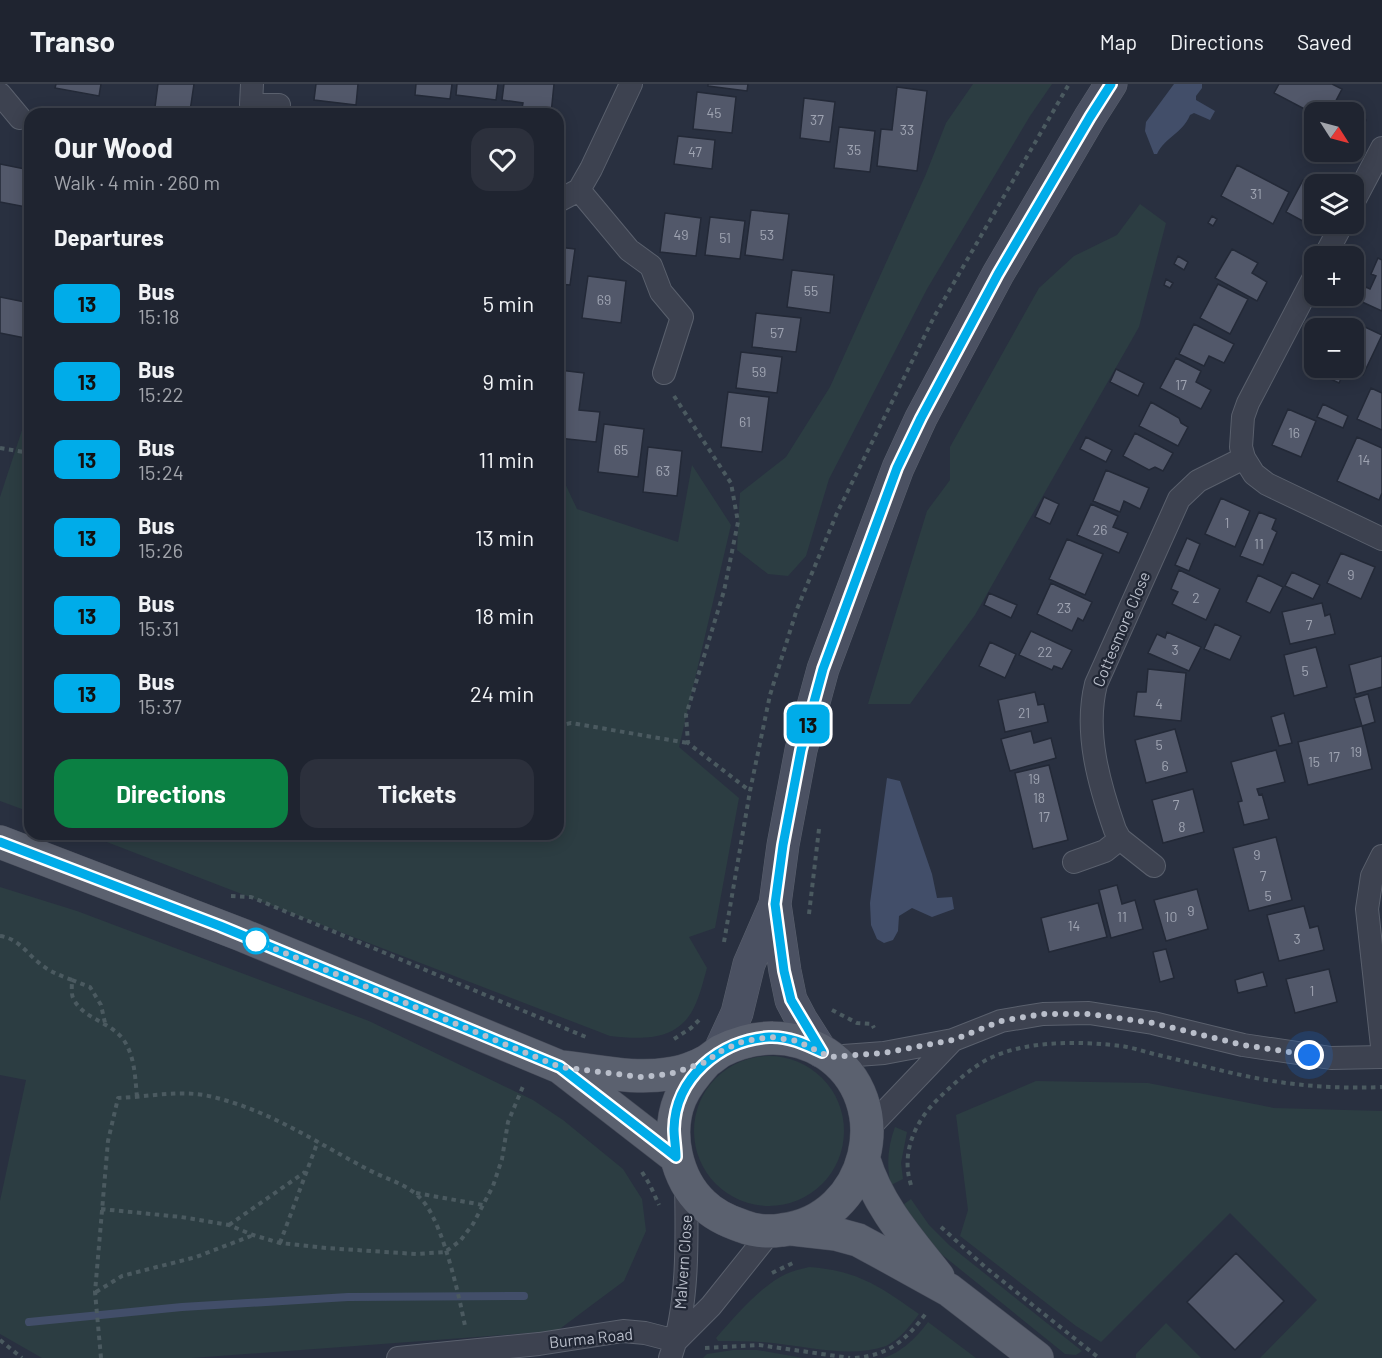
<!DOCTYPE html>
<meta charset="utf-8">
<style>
:root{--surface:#1f2430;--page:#2c303c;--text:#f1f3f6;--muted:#a1a4ab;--line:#3c414c;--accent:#0b8043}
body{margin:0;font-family:Barlow,sans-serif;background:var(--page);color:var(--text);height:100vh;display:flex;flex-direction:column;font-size:22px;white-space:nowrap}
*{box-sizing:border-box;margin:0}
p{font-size:20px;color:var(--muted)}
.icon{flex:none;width:33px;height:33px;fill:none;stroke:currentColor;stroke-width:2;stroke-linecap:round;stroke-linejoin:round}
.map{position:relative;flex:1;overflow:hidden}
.panel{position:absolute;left:24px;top:24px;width:540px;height:732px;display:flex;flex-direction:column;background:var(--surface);border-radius:18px;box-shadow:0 3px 15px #0003,0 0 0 2px var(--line)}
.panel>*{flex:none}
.badge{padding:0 12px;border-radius:9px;font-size:21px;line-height:39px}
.needle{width:39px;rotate:126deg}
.tools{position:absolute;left:1304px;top:18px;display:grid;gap:12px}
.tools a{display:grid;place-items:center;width:60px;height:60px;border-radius:12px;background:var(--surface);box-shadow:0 3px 15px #0003,0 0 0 2px var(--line);font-size:30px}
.you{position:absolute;width:30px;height:30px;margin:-15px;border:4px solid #fff;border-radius:50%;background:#1a73e8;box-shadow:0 0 0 9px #1a73e833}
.map>.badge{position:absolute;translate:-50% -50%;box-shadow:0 0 0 3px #fff}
h2{padding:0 30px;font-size:22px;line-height:54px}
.round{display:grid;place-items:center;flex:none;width:63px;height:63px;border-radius:18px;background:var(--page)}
.head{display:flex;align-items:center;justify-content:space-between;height:102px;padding:0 30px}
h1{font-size:28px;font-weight:700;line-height:45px}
.primary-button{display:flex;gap:12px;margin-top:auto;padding:12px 30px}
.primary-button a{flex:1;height:69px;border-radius:18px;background:var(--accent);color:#fff;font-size:24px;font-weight:700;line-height:69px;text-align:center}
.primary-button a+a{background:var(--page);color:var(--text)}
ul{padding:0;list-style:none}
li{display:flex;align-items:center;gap:18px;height:78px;padding:0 30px}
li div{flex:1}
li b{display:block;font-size:22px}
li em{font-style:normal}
li .badge{min-width:66px;font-weight:700;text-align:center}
header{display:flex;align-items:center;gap:36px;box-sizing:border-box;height:84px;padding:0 30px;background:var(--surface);border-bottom:2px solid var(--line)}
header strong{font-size:28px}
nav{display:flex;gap:33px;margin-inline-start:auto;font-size:21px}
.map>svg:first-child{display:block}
.green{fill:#2c3d42}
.water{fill:#424e69}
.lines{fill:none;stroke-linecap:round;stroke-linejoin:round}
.stream{stroke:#424e69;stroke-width:8}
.building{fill:#52586a;stroke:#232937;stroke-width:1.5}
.street-casing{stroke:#5a606d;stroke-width:24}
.secondary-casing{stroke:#5a606d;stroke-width:33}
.primary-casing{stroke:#464b59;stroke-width:34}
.path{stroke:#4b5a60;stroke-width:4;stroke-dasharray:4.5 4.5;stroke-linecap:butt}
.street{stroke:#3d4250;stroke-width:22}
.secondary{stroke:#4b5162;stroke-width:32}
.primary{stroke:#5b616f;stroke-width:33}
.line-casing{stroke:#fff;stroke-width:14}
.line{stroke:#00ace9;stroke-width:9}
.walk{stroke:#b9beca;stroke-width:6;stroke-dasharray:0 10.8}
.stop-dot{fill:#fff;stroke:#00ace9;stroke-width:3}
.labels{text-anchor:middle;stroke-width:4.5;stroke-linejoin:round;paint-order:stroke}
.number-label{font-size:14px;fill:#9fa4b2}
.street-label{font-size:16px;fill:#b9beca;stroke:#212735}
</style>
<header>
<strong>Transo</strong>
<nav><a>Map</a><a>Directions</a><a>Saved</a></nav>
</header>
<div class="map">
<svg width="1382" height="1274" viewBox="0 0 1382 1274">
<rect width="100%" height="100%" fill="#293040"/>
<path class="green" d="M973 0H1052L1030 32 927 205 829 395 806 472 788 492 768 490 737 466 740 409 786 373 830 303 926 90 946 39Z
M1140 120 1166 139 1139 243 975 531 910 620H868L927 427 950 396V363L1039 204 1074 172 1117 151Z
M30 322V728L0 717V413Z
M692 381 731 441 679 663 739 714 715 844 689 853 707 884C703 898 699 916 691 929 673 958 639 955 610 952L86 750H558V391H561L577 425 678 458Z
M0 803 77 827 369 937 533 1016 563 1036 623 1085 642 1115 646 1147 624 1197 557 1247 192 1274H42L0 1250V1117L26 996 0 991Z
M694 1047a75 75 0 1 1 150 0a75 75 0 1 1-150 0Z
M1036 997 1148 999 1274 1024 1382 1027V1274H1260L1317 1216 1230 1129 1101 1258 1076 1242 960 1152 968 1126 956 1031Z
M895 1043 907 1048 901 1079 903 1095 891 1101C886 1081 888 1062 895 1043Z
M911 1115 929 1141 949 1161 1082 1267 1076 1271 1065 1270 940 1169 900 1123Z
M809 1183C859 1187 879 1202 919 1230 910 1242 900 1255 886 1262 851 1274 810 1263 773 1259 755 1257 736 1257 718 1257L716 1254C736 1232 759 1203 786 1190 793 1187 801 1185 809 1183Z
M928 1238 976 1274H883C901 1269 917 1253 928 1238Z
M1166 1239 1201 1274H1136V1270Z
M733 1266H757L803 1274H703L707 1270Z"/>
<path class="water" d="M1174 0H1202V4L1196 12V16L1215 27 1210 36 1194 29 1190 31C1182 50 1165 53 1157 70H1154L1145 47 1146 38Z
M887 694 900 697 932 790 937 814 952 813 954 825 932 833 912 824 899 832 898 847 893 856 884 859 877 855 871 841 870 819Z"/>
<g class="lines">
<path class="stream" d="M29 1238 182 1223 348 1213 524 1212"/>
</g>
<path class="building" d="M56 0H101L99 12 55 4Z
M158 0H194L190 27 155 23Z
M316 0H358L356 21 314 16Z
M416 0H452L450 15 415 11Z
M457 0H498L496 16 456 11Z
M504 0H554L551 30H521L523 19 502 16Z
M708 0H748L747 7 708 2Z
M1279 0H1332L1342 5 1330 28 1314 30 1274 9Z
M897 3 927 7 917 87 877 82 881 45 892 46Z
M697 8 736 13 732 49 693 45Z
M804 14 835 18 830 58 800 54Z
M331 26 367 30H331Z
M1353 29 1366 36 1353 61Z
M839 43 875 47 870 88 834 84Z
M678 52 715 56 712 85 674 80Z
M0 80 30 86V105L26 123 0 118Z
M1237 81 1289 108 1273 140 1221 112Z
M1303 96 1314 101V138L1312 142 1286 128Z
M751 126 789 130 783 176 745 171Z
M665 129 701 134 696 172 660 168Z
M1212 132 1217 135 1213 142 1208 139Z
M710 133 745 137 740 175 705 171Z
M558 163 575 165 570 201 558 200Z
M1232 165 1258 179 1252 189 1267 198 1257 217 1215 194Z
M1178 172 1188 178 1184 186 1174 180Z
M1378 174 1382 176V227L1360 217 1366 203 1370 205 1376 192 1371 190Z
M792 186 834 191 830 229 787 223Z
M588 192 626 197 621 239 582 234Z
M1166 195 1173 199 1170 204 1164 201Z
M1218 200 1248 215 1230 250 1200 234Z
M0 213 30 219V255L0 249Z
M756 229 801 234 796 268 752 263Z
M1346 234 1382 251 1363 291 1347 284H1353V244H1342Z
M1194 240 1234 260 1224 279 1209 272 1204 282 1179 270Z
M741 268 782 273 777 309 736 304Z
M1176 274 1201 287 1196 298 1211 306 1201 325 1160 304Z
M1314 279V284H1335L1344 288 1339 299 1311 286Z
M1116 285 1144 299 1138 312 1110 298Z
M559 286 584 289 579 326 600 328 596 358 558 354Z
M1371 304 1382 309V346L1357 335Z
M728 308 769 313 762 368 721 363Z
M1151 318 1179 334 1181 339 1188 343 1178 362 1139 342Z
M1323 320 1348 332 1343 344 1317 333Z
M1288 325 1316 337 1301 373 1272 361Z
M604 340 644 345 638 393 598 388Z
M1135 349 1173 369 1163 387 1155 383 1149 386 1123 372Z
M1086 353 1112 366 1106 378 1080 365Z
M1357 353 1382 364V409L1379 416 1337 397Z
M648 363 682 367 677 412 643 408Z
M1106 386 1149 404 1140 425 1124 417 1120 428 1093 417Z
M1044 413 1059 420 1050 440 1035 433Z
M1221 414 1250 427 1235 463 1205 450Z
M1091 420 1118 432 1113 443 1128 449 1119 469 1077 451Z
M1259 428 1276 435 1272 445 1277 448 1263 481 1240 472Z
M1187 454 1200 460 1189 487 1175 481Z
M1067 455 1103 470 1085 511 1049 495Z
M1341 469 1375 483 1361 515 1327 499Z
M1179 486 1220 505 1206 536 1172 520 1178 508 1171 505Z
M1292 488 1320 501 1313 515 1285 502Z
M1258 491 1283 503 1270 529 1246 518Z
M1051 499 1092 518 1083 537 1078 534 1072 547 1037 530Z
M989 509 1017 521 1011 534 984 521Z
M1322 519 1325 532 1330 530 1335 550 1290 560 1282 528Z
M1215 540 1241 552 1230 576 1204 565Z
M1031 547 1072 566 1062 585 1054 582 1052 586 1019 571Z
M1167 548 1201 563 1189 587 1148 569 1157 550 1165 554Z
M990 558 1016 570 1005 594 979 582Z
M1316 563 1327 603 1294 612 1284 571Z
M1382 572V603L1356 610 1349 581Z
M1148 585 1186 589 1181 637 1134 632 1137 608H1146Z
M1035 608 1038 621 1044 620 1048 638 1005 648 998 616Z
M1368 610 1375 638 1362 642 1354 614Z
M1284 629 1292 659 1279 662 1271 633Z
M1362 642 1372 685 1308 701 1298 658Z
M1175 645 1187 688 1146 699 1135 656Z
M1031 647 1034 659 1051 654 1056 674 1010 687 1001 655Z
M1276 666 1285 698 1257 705 1259 711 1262 710 1269 735 1244 741 1238 718 1242 717 1231 678Z
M1049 681 1068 756 1033 765 1015 689Z
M1193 705 1204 748 1163 759 1152 716Z
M1276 753 1292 816 1249 827 1233 764Z
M1117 801 1122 820 1135 816 1143 845 1111 854 1099 806Z
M1197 805 1208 845 1166 857 1154 816Z
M1098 819 1107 853 1049 868 1041 834Z
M1304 822 1310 844 1318 842 1324 866 1279 877 1267 831Z
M1166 865 1174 894 1160 898 1153 868Z
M1329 885 1337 918 1295 929 1286 895Z
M1263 888 1267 902 1238 909 1235 896Z
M1236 1169 1284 1217 1235 1266 1187 1218Z"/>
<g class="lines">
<defs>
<path id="street" d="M252 0 251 21H279
M0 10 20 34
M579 106 629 166 651 182 661 208 682 233 664 289
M558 117 579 106 591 85 631 0
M1353 119 1382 64
M1325 172 1342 140
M1314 193 1248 319 1243 333 1241 363 1244 374 1254 390 1267 400 1382 455
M1382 772 1372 792 1367 825 1382 962
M1074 778 1105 767 1120 755
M1154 782 1120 755 1115 746C1099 700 1084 648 1096 600L1179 415 1198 397 1244 374
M830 973 884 969 953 956 1001 937 1043 930 1089 929 1153 939 1243 961 1331 974 1382 973
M868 1045 953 956
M676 1257 711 1222 771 1147
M398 1274 539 1260 623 1247 645 1249 676 1257
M670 1274C689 1223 687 1153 686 1099"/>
<path id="secondary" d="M719 968 737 929 749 880 775 820
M822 968 801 935 791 916 785 887 775 820 783 761 801 666 823 585 898 384 921 334 998 190 1090 33 1111 0"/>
<path id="primary" d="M0 758 242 851 560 983 676 1073
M560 983C596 986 632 996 668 990 680 989 697 983 707 977 712 974 716 970 721 967 755 950 792 949 825 969 899 1017 869 1136 782 1146 769 1148 754 1147 742 1142 727 1137 714 1131 703 1120 676 1095 666 1049 680 1015 686 1001 696 989 706 978
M864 1076C878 1122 909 1156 938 1193
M792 1145 836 1150 858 1156 882 1169 949 1206 1037 1274"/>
</defs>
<use href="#street" class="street-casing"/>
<use href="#secondary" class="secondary-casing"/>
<use href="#primary" class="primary-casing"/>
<path class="path" d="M674 312 731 399 738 438 724 507 686 631 688 659 750 707
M0 364 30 369
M558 642 571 639 688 659
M231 812 251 813 586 953
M809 830 819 745
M0 852C17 854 26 868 38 878 48 887 59 891 72 896 72 901 71 909 73 914 83 935 109 937 123 955 135 972 135 993 137 1013
M724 858 750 707 770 611 797 525 837 429 934 233 1069 0
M72 896 90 903 101 921 105 939
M832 926 857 939 872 940 874 944
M674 955 691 944 699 936
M642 1088 650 1101 659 1121
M911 1101C901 1070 914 1040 935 1018 951 1002 968 986 988 975 1026 956 1081 957 1122 962 1134 964 1146 968 1158 971 1189 978 1220 987 1251 993 1295 1002 1337 1005 1382 1003
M416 1109 483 1121
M101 1125 181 1133 229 1141 253 1151 280 1159 326 1164 416 1170 445 1168 460 1157 473 1140 493 1102 502 1075 508 1038 524 1000
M229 1141 305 1088
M941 1143 985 1183 1099 1274
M280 1159 318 1057
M772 1189 795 1178
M96 1208 122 1192 196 1173 251 1152
M0 1256 22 1274
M705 1264 759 1261 850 1274
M101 1274 95 1208 108 1057 118 1014C148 1013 182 1005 213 1013 271 1027 317 1059 369 1086 390 1097 412 1101 426 1121 444 1146 459 1211 465 1242
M855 1274C890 1271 907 1255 927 1228"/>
<use href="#street" class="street"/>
<use href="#secondary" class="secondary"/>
<use href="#primary" class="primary"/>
</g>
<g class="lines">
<defs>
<path id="line" d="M0 758 220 842 560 983 676 1073C676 1064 674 1054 674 1045 675 994 720 956 769 953 788 952 805 960 822 968L791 916 784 887 775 820 783 761 801 666 823 585 897 384 921 334 998 190 1090 33 1111 0"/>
</defs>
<use href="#line" class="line-casing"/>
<use href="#line" class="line"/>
<path class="walk" d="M256 857 560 983 641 993 670 990 706 978 719 968 744 957 758 955 771 953 797 957 830 973 884 969 953 956 1001 937 1043 930H1089L1153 939 1243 961 1309 971"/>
</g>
<circle class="stop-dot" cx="256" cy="857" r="12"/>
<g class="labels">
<g class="number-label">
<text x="714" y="34">45</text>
<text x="817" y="41">37</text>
<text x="907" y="51">33</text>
<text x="854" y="71">35</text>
<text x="695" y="73">47</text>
<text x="1256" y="115">31</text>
<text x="681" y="156">49</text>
<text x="767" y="156">53</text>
<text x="725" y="159">51</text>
<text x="811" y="212">55</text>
<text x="604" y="221">69</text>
<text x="777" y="254">57</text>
<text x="759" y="293">59</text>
<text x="1181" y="306">17</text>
<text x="745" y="343">61</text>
<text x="1294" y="354">16</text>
<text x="621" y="371">65</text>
<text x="1364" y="381">14</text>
<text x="663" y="392">63</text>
<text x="1227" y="444">1</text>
<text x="1100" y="451">26</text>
<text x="1259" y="465">11</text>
<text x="1351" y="496">9</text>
<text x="1196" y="519">2</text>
<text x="1064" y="529">23</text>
<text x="1309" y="546">7</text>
<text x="1175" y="571">3</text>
<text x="1045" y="573">22</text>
<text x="1305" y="592">5</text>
<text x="1159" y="625">4</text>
<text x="1024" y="634">21</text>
<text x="1159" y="666">5</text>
<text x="1356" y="673">19</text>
<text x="1334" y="678">17</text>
<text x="1314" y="683">15</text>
<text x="1165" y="687">6</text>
<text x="1034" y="700">19</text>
<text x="1039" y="719">18</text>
<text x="1176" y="726">7</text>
<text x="1044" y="738">17</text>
<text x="1182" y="748">8</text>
<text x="1257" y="776">9</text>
<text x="1263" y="797">7</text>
<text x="1268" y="817">5</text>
<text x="1191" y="832">9</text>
<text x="1122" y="838">11</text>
<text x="1171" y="838">10</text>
<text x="1074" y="847">14</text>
<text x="1297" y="860">3</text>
<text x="1312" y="912">1</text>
</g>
<g class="street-label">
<text transform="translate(1121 545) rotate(-67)" y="6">Cottesmore Close</text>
<text transform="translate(683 1178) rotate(-86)" y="6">Malvern Close</text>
<text transform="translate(591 1254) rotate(-6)" y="6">Burma Road</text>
</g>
</g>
</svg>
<div class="tools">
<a><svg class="needle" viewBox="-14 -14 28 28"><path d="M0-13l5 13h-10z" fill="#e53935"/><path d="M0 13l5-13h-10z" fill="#a1a4ab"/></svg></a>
<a><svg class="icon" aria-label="layers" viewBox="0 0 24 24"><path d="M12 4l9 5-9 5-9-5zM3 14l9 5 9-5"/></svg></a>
<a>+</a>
<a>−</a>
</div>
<div class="you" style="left:1309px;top:971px"></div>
<b class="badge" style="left:808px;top:640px;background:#00ace9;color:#111">13</b>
<section class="panel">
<div class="head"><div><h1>Our Wood</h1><p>Walk · 4 min · 260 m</p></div><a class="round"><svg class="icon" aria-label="heart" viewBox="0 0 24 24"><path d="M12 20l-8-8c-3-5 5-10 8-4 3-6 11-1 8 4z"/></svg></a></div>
<h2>Departures</h2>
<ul>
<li><span class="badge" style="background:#00ace9;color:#111">13</span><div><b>Bus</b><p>15:18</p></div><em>5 min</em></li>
<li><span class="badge" style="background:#00ace9;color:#111">13</span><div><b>Bus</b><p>15:22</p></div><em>9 min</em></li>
<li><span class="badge" style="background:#00ace9;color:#111">13</span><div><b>Bus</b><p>15:24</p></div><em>11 min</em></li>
<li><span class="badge" style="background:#00ace9;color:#111">13</span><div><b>Bus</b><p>15:26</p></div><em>13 min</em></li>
<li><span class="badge" style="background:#00ace9;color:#111">13</span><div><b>Bus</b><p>15:31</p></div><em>18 min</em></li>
<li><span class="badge" style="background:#00ace9;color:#111">13</span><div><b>Bus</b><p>15:37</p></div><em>24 min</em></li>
</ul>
<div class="primary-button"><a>Directions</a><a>Tickets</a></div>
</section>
</div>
